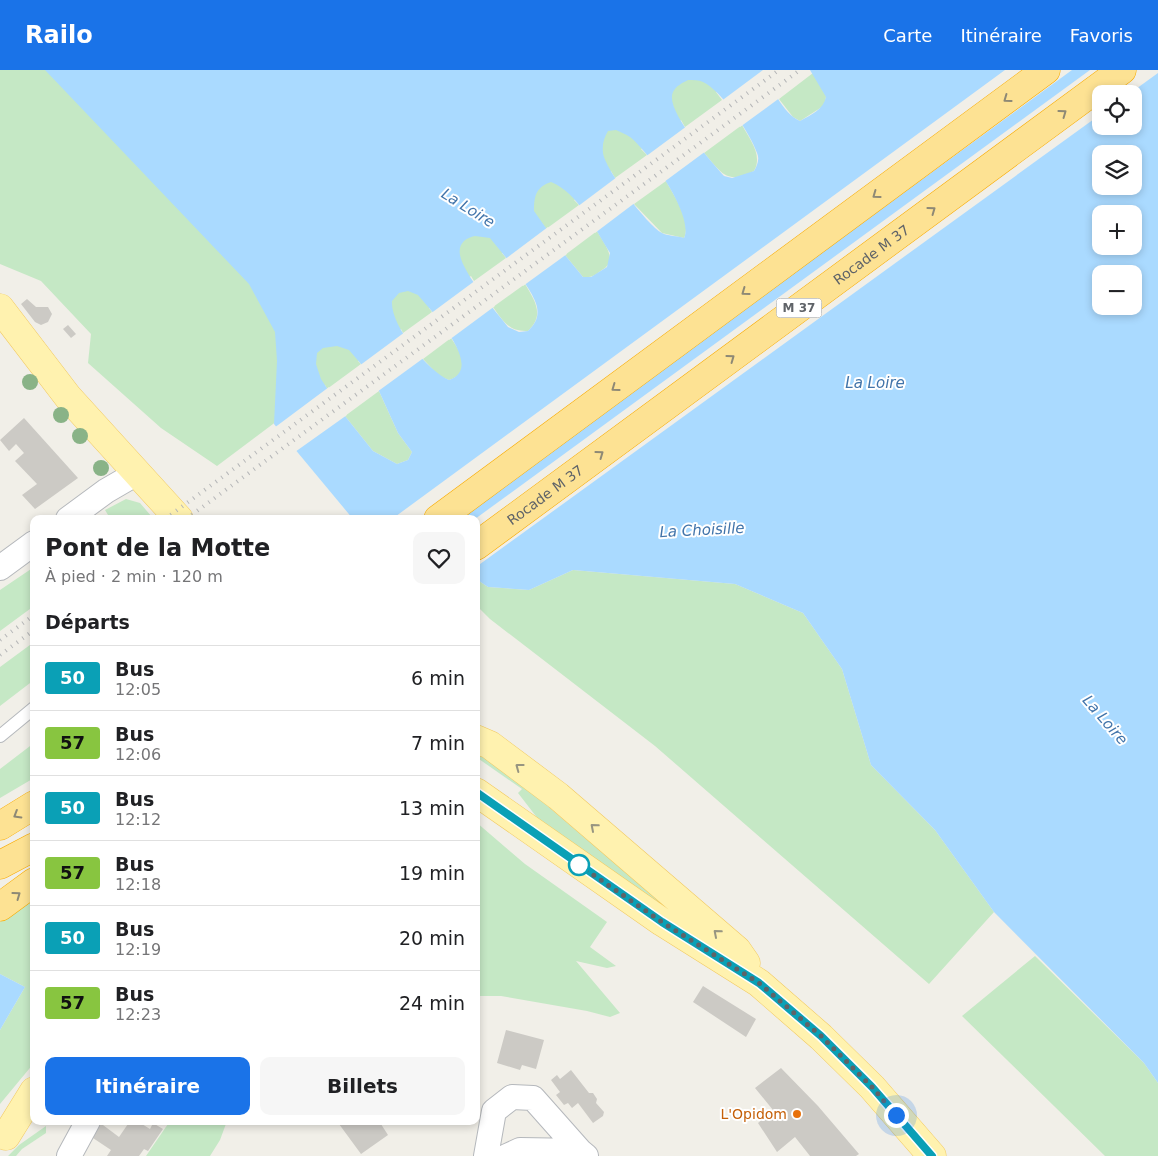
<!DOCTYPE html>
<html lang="fr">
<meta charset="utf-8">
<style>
:root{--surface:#fff;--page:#f6f6f6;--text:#202124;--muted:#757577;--line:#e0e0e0;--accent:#1a73e8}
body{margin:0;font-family:"DejaVu Sans",sans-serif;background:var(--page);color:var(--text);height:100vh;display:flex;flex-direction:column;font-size:19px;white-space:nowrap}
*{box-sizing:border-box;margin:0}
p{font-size:16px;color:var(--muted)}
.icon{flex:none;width:28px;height:28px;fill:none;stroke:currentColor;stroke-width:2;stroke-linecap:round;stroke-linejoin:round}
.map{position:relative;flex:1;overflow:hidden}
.details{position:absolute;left:30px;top:445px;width:450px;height:610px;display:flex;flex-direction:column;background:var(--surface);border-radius:10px;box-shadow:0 2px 8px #0003}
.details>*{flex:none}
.badge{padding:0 10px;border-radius:4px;font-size:18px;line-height:32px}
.tools{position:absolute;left:1092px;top:15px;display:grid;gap:10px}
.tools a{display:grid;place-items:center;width:50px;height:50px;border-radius:10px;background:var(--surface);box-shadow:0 2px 8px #0003;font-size:25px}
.you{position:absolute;width:25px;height:25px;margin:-12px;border:4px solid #fff;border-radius:50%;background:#1a73e8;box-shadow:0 0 0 8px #1a73e833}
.map>.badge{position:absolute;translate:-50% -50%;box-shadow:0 0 0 2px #fff}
h2{padding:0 15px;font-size:19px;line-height:45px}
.round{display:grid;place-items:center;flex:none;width:52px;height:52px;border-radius:10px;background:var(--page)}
.overview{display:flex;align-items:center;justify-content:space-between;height:85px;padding:0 15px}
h1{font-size:24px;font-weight:600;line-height:38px}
.button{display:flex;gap:10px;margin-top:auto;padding:10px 15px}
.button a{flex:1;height:58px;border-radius:10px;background:var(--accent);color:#fff;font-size:20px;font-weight:600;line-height:58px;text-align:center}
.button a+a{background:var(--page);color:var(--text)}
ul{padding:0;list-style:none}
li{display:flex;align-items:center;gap:15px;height:65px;padding:0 15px;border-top:1px solid var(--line)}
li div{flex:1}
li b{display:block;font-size:19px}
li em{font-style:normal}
li .badge{min-width:55px;font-weight:700;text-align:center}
header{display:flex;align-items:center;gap:30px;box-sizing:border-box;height:70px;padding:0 25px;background:var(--accent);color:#fff}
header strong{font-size:24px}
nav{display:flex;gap:28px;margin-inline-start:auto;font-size:18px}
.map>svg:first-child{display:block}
.green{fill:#c5e8c5}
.water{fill:#aadaff;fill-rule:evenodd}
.pier{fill:#f1efe8}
.building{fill:#cccac5}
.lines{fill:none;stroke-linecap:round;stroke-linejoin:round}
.lane-casing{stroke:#b5b8bc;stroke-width:14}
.street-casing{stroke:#b5b8bc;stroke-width:26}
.primary-casing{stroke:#f2c960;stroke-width:29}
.highway-casing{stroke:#f9ab00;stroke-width:29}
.lane{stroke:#fff;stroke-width:12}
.street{stroke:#fff;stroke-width:24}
.primary{stroke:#fff2af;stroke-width:28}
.highway{stroke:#fde293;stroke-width:28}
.rail{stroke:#b6b7b8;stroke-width:4;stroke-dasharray:1 6;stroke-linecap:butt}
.tree{fill:#89b387}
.oneway{stroke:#8e8975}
.oneway2{stroke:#979581}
.line-casing{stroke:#fff;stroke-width:11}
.line{stroke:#0aa0b6;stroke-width:8}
.walk{stroke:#5f6368;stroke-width:5;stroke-dasharray:0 9}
.stop-dot{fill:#fff;stroke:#0aa0b6;stroke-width:2.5}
.food-dot{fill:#e8710a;stroke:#fff;stroke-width:2}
.labels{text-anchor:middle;stroke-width:4;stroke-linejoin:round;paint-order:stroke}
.shield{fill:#fff;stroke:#8f9295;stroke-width:1}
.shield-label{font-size:12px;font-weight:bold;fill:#5f6368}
.street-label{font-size:14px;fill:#5f6368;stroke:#fff}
.food-label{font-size:14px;fill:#c56008;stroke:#fff;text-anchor:end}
.water-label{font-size:15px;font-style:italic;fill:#4174aa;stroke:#fff}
</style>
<header>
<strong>Railo</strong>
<nav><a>Carte</a><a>Itinéraire</a><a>Favoris</a></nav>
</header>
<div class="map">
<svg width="1158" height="1086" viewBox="0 0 1158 1086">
<rect width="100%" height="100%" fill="#f1efe8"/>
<path class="green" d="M0 0H747L716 22 722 30 685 57 681 50 641 79 647 85 615 108 611 101 574 130 579 135 546 159 542 153 502 183 506 188 474 211 471 206 429 238 432 242 403 263 401 259 358 291 361 294 327 319 325 315 217 396 161 358 88 293 91 264 41 211 0 194Z
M813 3 826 26 825 35 800 51 793 47 779 29Z
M742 55C750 70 763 85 754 101 726 115 722 103 704 83Z
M666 111C674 126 692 151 684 168L662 163 634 134Z
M597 161C604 174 619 190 602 200 595 205 592 208 583 207L565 185Z
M525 214C535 231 545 245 528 261 509 262 503 251 493 237Z
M451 268C461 283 473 302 449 310L439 306 423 289Z
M379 321 398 363 412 382 408 390 397 394 373 381 345 346Z
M126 429 140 433 152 447 102 449 108 445 105 440Z
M34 497V536L0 561V520Z
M573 500 735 514 803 543 842 599 871 695 935 760 994 842 929 914 655 676 490 549 476 535V509L488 517 529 520Z
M34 572V610L0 636V597Z
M34 673V708L0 728V699Z
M476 680 489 686 680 849 542 754 518 723 522 719 476 687Z
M476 752 525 794 607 852 590 877 616 896 607 898 576 891 620 943 610 947 587 941 501 926H476Z
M34 828V993L0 1034V960L25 917 0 904V852Z
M1035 886 1144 993 1158 1013V1086H1105L962 946Z
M170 1051H227L220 1070 210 1086H146Z
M46 1056V1063L22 1079 16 1086H8L19 1075Z"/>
<path class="water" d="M45 0H763C772 17 782 43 800 51 812 44 823 40 826 27L810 0H1158V1013L1144 993 994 842 935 760 871 695 842 599 803 543 735 514 573 500 529 520 488 517 476 509V449H353L274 354 277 291 275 262 249 214ZM688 10C693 10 699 10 703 12 722 21 750 63 757 83 760 89 757 96 754 101L732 108 724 106C712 92 664 40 673 22 676 16 682 13 688 10ZM1101 24H1134V56H1101ZM616 60C620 62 626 64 630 67 648 81 695 146 684 168 678 166 667 166 662 163 647 155 605 99 603 83 602 74 604 68 608 61ZM1101 84H1134V116H1101ZM551 112C578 123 595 159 610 183L607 197 591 207H583L565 185 534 141C534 126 536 117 551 112ZM1101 144H1134V176H1101ZM475 166 490 168C502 183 534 220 537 237 539 248 535 254 528 261L519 262 508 257C495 240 464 205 460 185 458 174 465 168 475 166ZM1101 204H1134V236H1101ZM408 221 418 225C431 241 486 298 449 310 428 301 390 255 392 231L399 223ZM337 276 349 280 361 294 379 321 398 363 412 382 408 390 397 394 373 381 345 346 321 309 316 294 317 283 323 278Z
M0 904 25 917 0 960Z"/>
<path class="pier" d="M763 0H766L781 27 740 57 720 32Z
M1005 0H1072L457 449H392Z
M1090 0H1158V3L1129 24H1101V44L476 497 475 449Z
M687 56 706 81 664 112 645 87Z
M617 107 636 132 595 163 577 137Z
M548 157 567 184 523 216 504 190Z
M476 210 495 236 449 270 430 244Z
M405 262 425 287 377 322 359 296Z
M329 317 347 345 295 382 274 358Z"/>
<path class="building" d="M27 229 36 237H48L52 244 48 252 41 255 35 252 21 234Z
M68 255 76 264 71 268 63 259Z
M24 348 78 408 35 439 22 425 37 414 15 391 24 383 16 374 9 381 0 370Z
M703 916 756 949 746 967 693 932Z
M506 960 544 970 536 999 522 995 520 1000 497 993Z
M781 998 818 1036 859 1084 856 1086H810L795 1067 777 1082 758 1053 773 1040 755 1018Z
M571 1000 589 1023H593L597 1029 596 1033 604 1042 603 1046 593 1053 578 1033 572 1038 568 1033 564 1035 556 1025 560 1022 551 1010 557 1005 560 1009Z
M130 1051H137L150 1059 153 1053 163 1059 148 1081 144 1079 139 1086H107L111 1080 90 1066 99 1052 119 1067Z
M342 1051H379L388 1065 361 1084 339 1054Z"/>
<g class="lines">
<defs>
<path id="lane" d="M0 666 34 638"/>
<path id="street" d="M68 449 106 421 137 403
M0 498 34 473
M69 1086 88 1051
M486 1086 494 1041 512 1027 533 1028 580 1081
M507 1086 520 1080 580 1081 586 1086"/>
<path id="primary" d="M0 238 68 327 179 449
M476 669 490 675 558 726 737 880 746 893
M476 722 662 852 759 913 821 967 872 1017 932 1086
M6 1066 34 1021"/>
<g id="highway">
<path d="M438 449 1046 0"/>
<path id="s1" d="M476 476 1122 0"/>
<path d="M0 756 34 735"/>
<path d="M0 795 34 777"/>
<path d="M0 837 34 812"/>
</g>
</defs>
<use href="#lane" class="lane-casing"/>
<use href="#street" class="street-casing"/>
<use href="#primary" class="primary-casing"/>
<use href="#highway" class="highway-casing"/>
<use href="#lane" class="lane"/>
<use href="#street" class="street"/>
<use href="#primary" class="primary"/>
<use href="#highway" class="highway"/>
<path class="rail" d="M165 449 779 0
M186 449 800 0
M0 570 34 545
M0 585 34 560"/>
</g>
<g class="tree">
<circle cx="30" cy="312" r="8"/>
<circle cx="61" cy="345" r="8"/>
<circle cx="80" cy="366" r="8"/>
<circle cx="101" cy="398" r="8"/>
</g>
<defs><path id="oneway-chevron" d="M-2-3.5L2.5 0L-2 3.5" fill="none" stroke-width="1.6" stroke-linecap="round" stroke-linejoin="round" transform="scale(1.25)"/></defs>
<g class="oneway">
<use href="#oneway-chevron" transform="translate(1007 29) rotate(144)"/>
<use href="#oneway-chevron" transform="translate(1063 43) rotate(-36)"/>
<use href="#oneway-chevron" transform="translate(876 125) rotate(144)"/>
<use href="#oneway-chevron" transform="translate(932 140) rotate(-36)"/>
<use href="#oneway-chevron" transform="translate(745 222) rotate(144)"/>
<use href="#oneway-chevron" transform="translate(731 288) rotate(-36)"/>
<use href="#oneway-chevron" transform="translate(615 318) rotate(144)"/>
<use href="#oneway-chevron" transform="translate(600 384) rotate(-36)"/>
<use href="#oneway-chevron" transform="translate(17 745) rotate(149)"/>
<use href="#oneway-chevron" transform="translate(17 825) rotate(-36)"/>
</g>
<g class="oneway2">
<use href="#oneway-chevron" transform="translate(519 697) rotate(-143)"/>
<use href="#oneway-chevron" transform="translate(594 757) rotate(-139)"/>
<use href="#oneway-chevron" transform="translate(717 863) rotate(-139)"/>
</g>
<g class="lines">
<defs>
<path id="line" d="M476 722 662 852 759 913 821 966 872 1017 932 1086"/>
</defs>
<use href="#line" class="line-casing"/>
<use href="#line" class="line"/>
<path class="walk" d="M579 795 662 852 759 913 821 966 872 1017 896 1045"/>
</g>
<circle class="stop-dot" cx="579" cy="795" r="10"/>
<circle class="food-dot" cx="797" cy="1044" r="5"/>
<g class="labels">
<rect class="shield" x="776.5" y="228.5" width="45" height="19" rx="4"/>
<g class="shield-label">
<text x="799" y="242">M 37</text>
</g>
<g class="street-label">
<text dy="5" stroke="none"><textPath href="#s1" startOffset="491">Rocade M 37</textPath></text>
<text dy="5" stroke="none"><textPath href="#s1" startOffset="86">Rocade M 37</textPath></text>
</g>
<g class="food-label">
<text x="787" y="1049">L'Opidom</text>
</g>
<g class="water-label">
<text transform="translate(468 138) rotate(32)" y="5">La Loire</text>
<text x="875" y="318">La Loire</text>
<text transform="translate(702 460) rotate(-3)" y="5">La Choisille</text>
<text transform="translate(1105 650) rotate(49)" y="5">La Loire</text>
</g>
</g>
</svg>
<div class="tools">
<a><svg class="icon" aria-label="locate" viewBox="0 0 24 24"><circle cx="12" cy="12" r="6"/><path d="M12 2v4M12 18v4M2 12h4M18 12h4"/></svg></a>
<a><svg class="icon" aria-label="layers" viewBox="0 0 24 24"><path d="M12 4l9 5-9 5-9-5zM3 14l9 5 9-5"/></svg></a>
<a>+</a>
<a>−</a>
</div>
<div class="you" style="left:896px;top:1045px"></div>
<section class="details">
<div class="overview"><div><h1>Pont de la Motte</h1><p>À pied · 2 min · 120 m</p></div><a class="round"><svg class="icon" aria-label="heart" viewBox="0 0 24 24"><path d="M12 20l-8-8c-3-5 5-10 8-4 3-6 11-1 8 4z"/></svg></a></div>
<h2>Départs</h2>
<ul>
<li><span class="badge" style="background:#0aa0b6;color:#fff">50</span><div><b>Bus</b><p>12:05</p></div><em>6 min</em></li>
<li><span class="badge" style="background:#88c540;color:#111">57</span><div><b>Bus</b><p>12:06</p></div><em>7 min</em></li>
<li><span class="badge" style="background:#0aa0b6;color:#fff">50</span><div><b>Bus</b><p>12:12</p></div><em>13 min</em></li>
<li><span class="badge" style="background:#88c540;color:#111">57</span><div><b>Bus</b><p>12:18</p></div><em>19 min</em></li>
<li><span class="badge" style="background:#0aa0b6;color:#fff">50</span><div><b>Bus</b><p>12:19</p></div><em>20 min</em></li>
<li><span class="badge" style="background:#88c540;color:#111">57</span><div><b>Bus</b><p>12:23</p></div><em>24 min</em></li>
</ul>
<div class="button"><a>Itinéraire</a><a>Billets</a></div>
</section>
</div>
